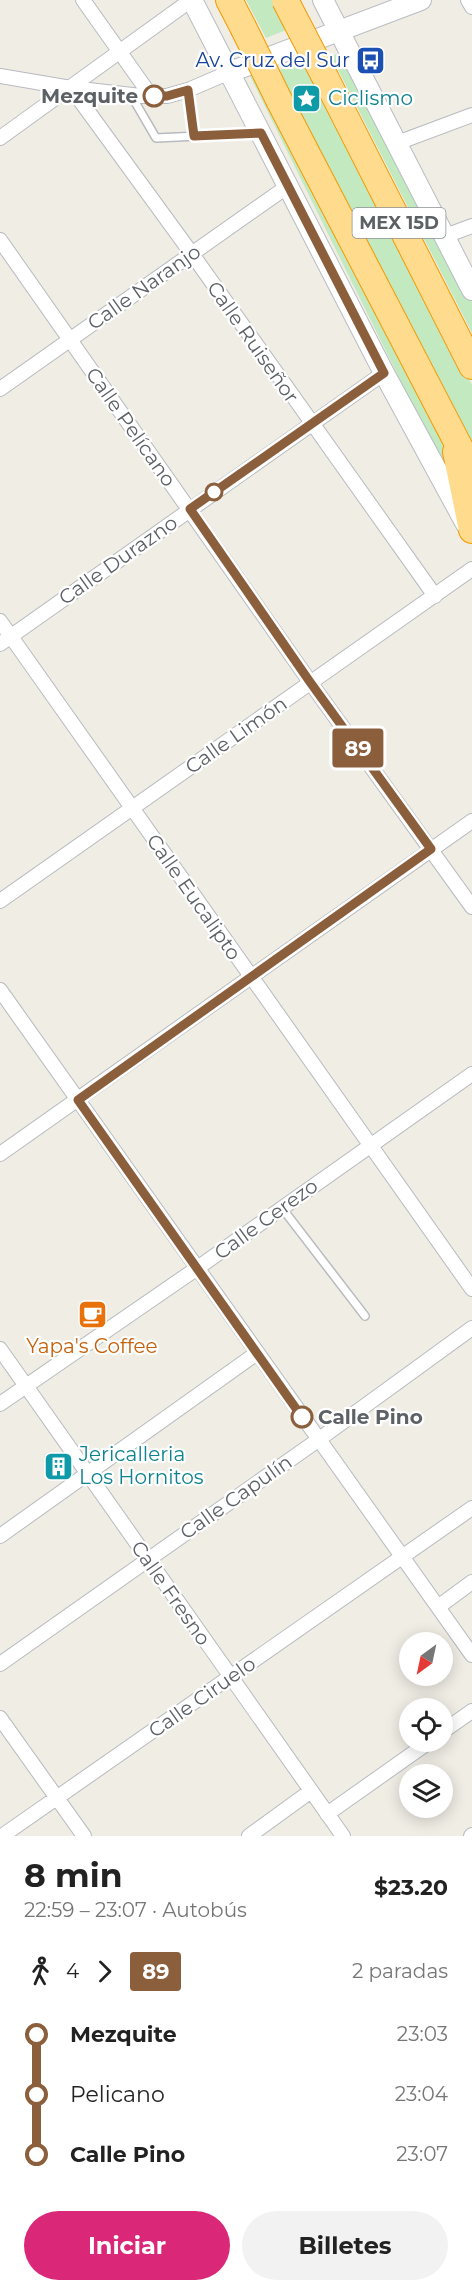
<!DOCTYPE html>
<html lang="es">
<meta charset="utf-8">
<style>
:root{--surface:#fff;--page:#f2f2f2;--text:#222;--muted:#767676;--accent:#db2777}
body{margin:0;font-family:Montserrat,sans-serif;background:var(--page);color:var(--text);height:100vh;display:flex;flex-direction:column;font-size:22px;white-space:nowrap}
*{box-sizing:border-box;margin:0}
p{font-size:20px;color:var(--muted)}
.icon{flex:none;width:33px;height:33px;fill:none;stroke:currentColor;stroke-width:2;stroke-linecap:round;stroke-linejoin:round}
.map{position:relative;height:1836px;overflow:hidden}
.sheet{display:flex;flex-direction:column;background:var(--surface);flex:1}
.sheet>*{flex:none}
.badge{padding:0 12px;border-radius:4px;font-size:21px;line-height:39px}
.needle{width:39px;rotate:213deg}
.controls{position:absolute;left:399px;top:1632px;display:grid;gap:12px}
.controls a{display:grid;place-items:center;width:54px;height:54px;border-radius:50%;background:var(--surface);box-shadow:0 3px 15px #0003;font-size:30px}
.map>.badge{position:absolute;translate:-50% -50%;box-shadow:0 0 0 3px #fff}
.legs{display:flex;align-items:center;gap:9px;height:66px;padding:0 24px;font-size:20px}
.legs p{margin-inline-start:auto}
.head{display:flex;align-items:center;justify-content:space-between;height:102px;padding:0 24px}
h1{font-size:33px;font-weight:700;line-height:45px}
.action{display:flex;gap:12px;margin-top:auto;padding:12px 24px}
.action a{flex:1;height:69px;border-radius:36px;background:var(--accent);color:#fff;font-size:24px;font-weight:700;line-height:69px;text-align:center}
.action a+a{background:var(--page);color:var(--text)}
ul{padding:0 24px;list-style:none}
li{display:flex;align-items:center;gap:21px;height:60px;font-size:22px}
li i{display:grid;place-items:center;width:9px;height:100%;margin:0 8px;background:currentColor}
li i::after{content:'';width:15px;height:15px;margin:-8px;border:4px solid;border-radius:50%;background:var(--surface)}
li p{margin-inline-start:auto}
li:first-child i{background:linear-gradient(#0000 50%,currentColor 0)}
li:last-child i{background:linear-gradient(currentColor 50%,#0000 0)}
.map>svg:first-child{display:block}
.green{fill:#c2e9c0}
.building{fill:#cdc9c4;stroke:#d5cec2;stroke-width:1.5}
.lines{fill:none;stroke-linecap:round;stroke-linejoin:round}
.service-casing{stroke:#b7bbbf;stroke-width:10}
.minor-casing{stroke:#b7bbbf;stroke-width:16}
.secondary-casing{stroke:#b8bcc2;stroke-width:22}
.motorway-casing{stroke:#f59a00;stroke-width:28}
.service{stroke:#fff;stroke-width:7}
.minor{stroke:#fff;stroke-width:14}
.secondary{stroke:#fff;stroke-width:20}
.motorway{stroke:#ffdb8d;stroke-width:26}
.motorway-bridge-casing{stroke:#f59a00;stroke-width:28;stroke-linecap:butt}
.motorway-bridge{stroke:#ffdb8d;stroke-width:26}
.line-1-casing{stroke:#fff;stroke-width:14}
.line-1{stroke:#8b5e3c;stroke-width:9}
.stop-1-dot{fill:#fff;stroke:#8b5e3c;stroke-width:3}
.labels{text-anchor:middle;stroke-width:4.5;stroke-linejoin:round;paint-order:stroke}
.shield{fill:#fff;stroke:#8d9094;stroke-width:1.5}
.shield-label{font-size:18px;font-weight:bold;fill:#5c6166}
.transit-label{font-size:20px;fill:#164399;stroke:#fff;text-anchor:end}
.stop-label{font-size:20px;font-weight:bold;fill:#5c6166;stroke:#fff;text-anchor:end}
.culture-label{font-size:20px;fill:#0d838f;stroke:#fff;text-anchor:start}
.street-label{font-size:20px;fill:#5c6166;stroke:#fff}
.food-label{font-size:20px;fill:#c56008;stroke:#fff}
</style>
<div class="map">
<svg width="472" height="1836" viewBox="0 0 472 1836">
<rect width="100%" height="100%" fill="#f0ede5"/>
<path class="green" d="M246 0H274L289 29 266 38Z
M343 52 472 302V333L331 56Z
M307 60 472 385V447L279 70Z
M259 74 446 429 459 499 250 76Z"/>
<path class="building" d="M64 1456 70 1464 52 1476 46 1468Z"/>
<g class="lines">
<defs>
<path id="service" d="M188 90 194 136
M131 95 156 138 259 133
M282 1208 365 1316"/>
<path id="minor" d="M83 0 151 96
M468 0 472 7
M0 76 71 88 141 96H167L188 90 230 72
M71 88 192 254 435 596
M0 138 191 0
M397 143 472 115
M445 236 472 226
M0 240 310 682 472 907
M0 389 288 186
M0 621 472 1289
M0 644 384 373
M0 901 472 569
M0 990 472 1655
M0 1154 472 821
M0 1349 343 1836
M0 1404 196 1269 472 1074
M0 1536 257 1353
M438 1607 472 1582
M0 1664 318 1440 472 1328
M0 1718 84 1836
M442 1732 472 1711
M327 1814 429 1742
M2 1836 472 1508
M249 1836 311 1791
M471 1836 472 1835"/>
<path id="secondary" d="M192 0 384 373 466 524
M323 0 472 290
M230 72 421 0"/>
<path id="motorway" d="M229 0 243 27
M326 79 472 366
M279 100 472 471
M456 452 472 530"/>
</defs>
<use href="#service" class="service-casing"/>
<use href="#minor" class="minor-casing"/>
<use href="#secondary" class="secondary-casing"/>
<use href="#motorway" class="motorway-casing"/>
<use href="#service" class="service"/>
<use href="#minor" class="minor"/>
<use href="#secondary" class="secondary"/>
<use href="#motorway" class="motorway"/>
<defs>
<path id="motorway-bridge" d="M285 0 326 79
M243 27 279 100"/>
</defs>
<use href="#motorway-bridge" class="motorway-bridge-casing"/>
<use href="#motorway-bridge" class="motorway-bridge"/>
</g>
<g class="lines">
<defs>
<path id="line-1" d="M154 96H167L188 90 194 136 261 133 384 373 190 509 310 682 431 849 78 1100 302 1417"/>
</defs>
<use href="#line-1" class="line-1-casing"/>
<use href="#line-1" class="line-1"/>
</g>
<defs>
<symbol id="bus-square" viewBox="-11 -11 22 22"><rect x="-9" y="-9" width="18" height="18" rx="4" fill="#1a4fb4" stroke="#fff"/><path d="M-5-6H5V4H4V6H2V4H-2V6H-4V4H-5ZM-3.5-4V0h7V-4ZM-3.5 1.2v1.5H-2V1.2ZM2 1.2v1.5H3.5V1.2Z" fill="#fff"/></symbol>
<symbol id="sight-square" viewBox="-11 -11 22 22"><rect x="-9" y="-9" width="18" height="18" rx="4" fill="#0f9aa8" stroke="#fff"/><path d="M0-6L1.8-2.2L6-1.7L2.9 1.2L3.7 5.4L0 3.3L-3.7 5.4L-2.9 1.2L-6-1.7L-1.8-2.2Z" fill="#fff"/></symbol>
<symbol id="cafe-square" viewBox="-11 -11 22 22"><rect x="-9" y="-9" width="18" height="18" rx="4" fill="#e8710a" stroke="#fff"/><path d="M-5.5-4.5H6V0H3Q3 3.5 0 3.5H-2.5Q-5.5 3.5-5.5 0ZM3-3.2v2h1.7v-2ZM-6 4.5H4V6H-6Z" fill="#fff"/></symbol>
<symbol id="building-square" viewBox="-11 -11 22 22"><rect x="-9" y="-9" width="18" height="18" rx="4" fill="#0f9aa8" stroke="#fff"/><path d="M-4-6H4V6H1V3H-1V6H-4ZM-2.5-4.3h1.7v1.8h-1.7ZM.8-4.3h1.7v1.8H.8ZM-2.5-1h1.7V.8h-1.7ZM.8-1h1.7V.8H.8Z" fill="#fff"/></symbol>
</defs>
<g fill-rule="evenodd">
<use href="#bus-square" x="354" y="44" width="33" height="33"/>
<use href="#sight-square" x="290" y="82" width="33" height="33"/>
<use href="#cafe-square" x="76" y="1298" width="33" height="33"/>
<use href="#building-square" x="42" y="1450" width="33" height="33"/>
</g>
<g class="stop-1-dot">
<circle cx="154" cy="96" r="10"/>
<circle cx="214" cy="492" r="8"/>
<circle cx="302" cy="1417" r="10"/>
</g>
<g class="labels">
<rect class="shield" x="352.5" y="208" width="93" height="30" rx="4.5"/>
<g class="shield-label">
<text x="399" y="229">MEX 15D</text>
</g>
<g class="transit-label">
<text x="350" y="67">Av. Cruz del Sur</text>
</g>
<g class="stop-label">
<text x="138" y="103">Mezquite</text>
<text x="318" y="1424" text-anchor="start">Calle Pino</text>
</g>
<g class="culture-label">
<text x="328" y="105">Ciclismo</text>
<text x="79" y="1461">Jericalleria<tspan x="79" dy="23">Los Hornitos</tspan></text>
</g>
<g class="street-label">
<text transform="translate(144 287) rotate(-35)" y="7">Calle Naranjo</text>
<text transform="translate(253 342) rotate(55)" y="7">Calle Ruiseñor</text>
<text transform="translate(131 427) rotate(55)" y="7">Calle Pelícano</text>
<text transform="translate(118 560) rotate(-35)" y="7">Calle Durazno</text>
<text transform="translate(236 735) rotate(-35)" y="7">Calle Limón</text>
<text transform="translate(194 897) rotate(55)" y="7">Calle Eucalipto</text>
<text transform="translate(266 1219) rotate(-36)" y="7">Calle Cerezo</text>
<text transform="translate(236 1497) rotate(-35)" y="7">Calle Capulín</text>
<text transform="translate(171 1593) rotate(55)" y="7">Calle Fresno</text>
<text transform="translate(202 1697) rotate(-35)" y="7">Calle Ciruelo</text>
</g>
<g class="food-label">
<text x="92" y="1353">Yapa's Coffee</text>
</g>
</g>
</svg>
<div class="controls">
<a><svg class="needle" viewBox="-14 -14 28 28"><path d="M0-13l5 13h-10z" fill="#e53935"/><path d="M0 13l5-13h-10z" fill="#767676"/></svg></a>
<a><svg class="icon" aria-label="locate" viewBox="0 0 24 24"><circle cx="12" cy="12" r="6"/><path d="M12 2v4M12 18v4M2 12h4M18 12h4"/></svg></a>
<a><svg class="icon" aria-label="layers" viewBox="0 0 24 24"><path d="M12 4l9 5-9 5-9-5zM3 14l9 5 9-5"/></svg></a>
</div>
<b class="badge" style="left:358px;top:748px;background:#8b5e3c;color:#fff">89</b>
</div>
<section class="sheet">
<div class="head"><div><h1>8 min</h1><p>22:59 – 23:07 · Autobús</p></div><b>$23.20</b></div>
<div class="legs"><svg class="icon" aria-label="walk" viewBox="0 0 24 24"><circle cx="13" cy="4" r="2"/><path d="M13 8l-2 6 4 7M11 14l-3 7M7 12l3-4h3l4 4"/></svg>4<svg class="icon" aria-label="forward" viewBox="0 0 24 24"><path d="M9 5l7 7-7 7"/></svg><b class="badge" style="background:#8b5e3c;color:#fff">89</b><p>2 paradas</p></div>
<ul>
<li><i style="color:#8b5e3c"></i><b>Mezquite</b><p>23:03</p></li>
<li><i style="color:#8b5e3c"></i><span>Pelicano</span><p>23:04</p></li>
<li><i style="color:#8b5e3c"></i><b>Calle Pino</b><p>23:07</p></li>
</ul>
<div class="action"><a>Iniciar</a><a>Billetes</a></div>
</section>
